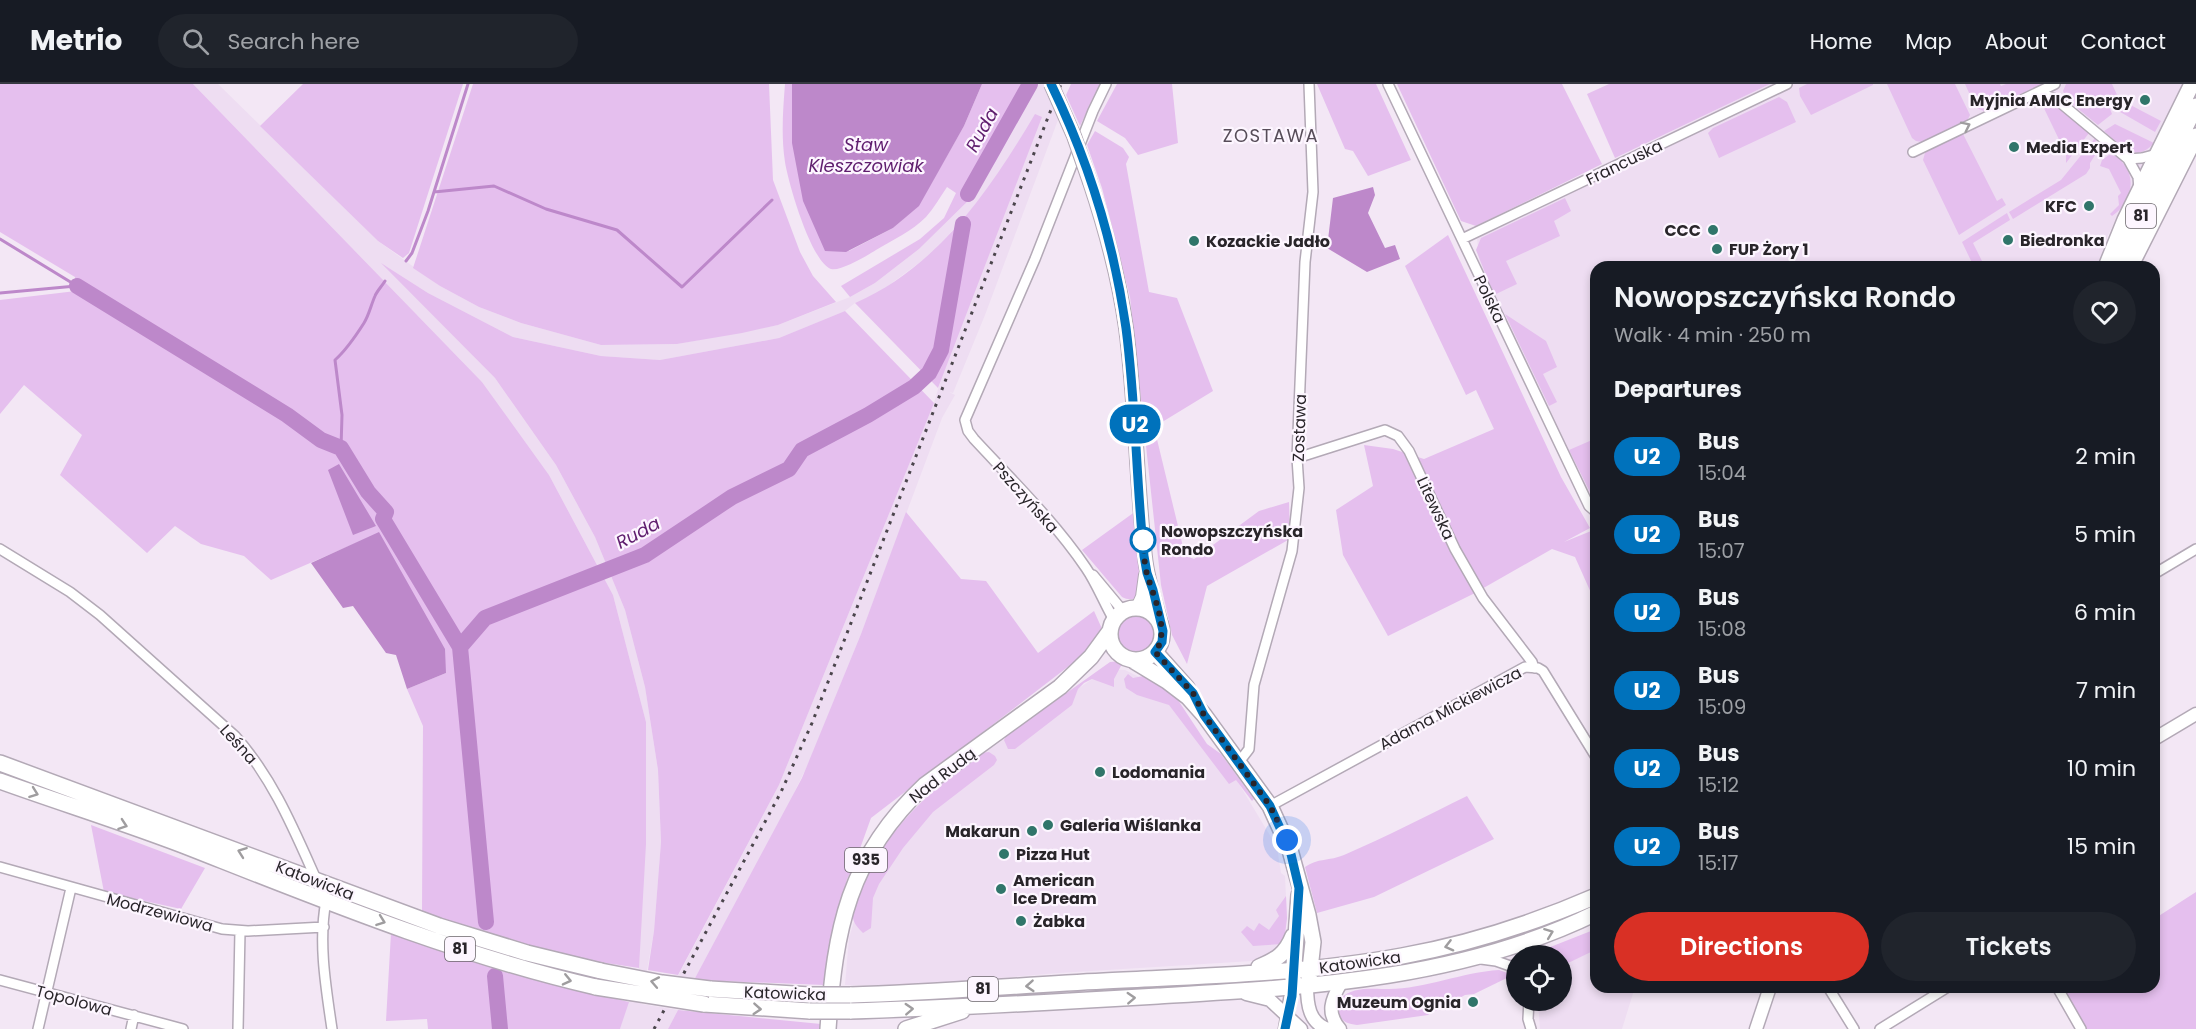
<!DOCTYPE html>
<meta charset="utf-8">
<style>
:root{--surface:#171b24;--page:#20242c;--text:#f1f3f6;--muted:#9ea1a6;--line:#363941;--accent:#d93025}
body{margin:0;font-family:Poppins,sans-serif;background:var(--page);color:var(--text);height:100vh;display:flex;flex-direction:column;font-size:22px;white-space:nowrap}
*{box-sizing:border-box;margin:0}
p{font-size:20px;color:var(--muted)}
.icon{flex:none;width:33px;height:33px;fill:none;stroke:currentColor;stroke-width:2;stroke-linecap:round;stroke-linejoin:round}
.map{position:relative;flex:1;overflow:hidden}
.side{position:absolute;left:1590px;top:177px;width:570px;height:732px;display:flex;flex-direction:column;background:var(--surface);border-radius:18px;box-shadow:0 3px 9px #0003}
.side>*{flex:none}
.badge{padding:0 12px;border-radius:20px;font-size:21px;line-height:39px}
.tools{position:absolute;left:1506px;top:861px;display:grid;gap:12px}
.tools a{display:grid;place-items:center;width:66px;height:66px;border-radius:50%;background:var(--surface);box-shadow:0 3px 9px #0003;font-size:30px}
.you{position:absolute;width:30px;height:30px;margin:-15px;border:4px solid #fff;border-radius:50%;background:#1a73e8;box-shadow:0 0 0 9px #1a73e833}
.map>.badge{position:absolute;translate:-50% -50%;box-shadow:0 0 0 3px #fff}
h2{padding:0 24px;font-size:22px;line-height:54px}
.round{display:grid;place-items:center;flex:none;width:63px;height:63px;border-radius:32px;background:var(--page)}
.overview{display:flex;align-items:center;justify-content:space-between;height:102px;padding:0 24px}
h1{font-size:28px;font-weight:600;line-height:45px}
.primary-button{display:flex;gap:12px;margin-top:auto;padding:12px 24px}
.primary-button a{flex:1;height:69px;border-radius:36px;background:var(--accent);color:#fff;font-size:24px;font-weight:600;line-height:69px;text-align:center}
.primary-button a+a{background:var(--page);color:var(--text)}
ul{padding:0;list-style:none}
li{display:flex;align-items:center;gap:18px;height:78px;padding:0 24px}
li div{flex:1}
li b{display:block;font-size:22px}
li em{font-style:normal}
li .badge{min-width:66px;font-weight:700;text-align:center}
header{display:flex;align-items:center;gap:36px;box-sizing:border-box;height:84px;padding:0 30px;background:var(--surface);border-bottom:2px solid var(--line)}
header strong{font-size:28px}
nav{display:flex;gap:33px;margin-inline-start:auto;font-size:21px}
.search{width:420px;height:54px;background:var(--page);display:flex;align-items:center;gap:15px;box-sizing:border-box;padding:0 21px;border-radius:33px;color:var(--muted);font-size:22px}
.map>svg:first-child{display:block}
.built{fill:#eeddf2}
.green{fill:#e5bfee}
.water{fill:#bd88ca}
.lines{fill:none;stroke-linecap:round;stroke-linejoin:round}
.stream{stroke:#bd88ca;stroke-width:3}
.river{stroke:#bd88ca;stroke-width:16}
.minor-casing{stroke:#b3a9b6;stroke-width:12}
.tertiary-casing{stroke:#b3a9b6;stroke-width:15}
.secondary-casing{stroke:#b3a9b6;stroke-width:16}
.primary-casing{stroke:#b3a9b6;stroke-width:18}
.minor{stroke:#fff;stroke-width:9}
.tertiary{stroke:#fff;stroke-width:12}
.secondary{stroke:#fff;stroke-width:14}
.primary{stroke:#fff;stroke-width:15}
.rail{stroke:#4b454c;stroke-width:3;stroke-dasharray:3 6;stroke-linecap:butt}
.secondary-bridge-casing{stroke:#b3a9b6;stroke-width:16;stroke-linecap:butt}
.primary-bridge-casing{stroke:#b3a9b6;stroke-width:18;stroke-linecap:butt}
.secondary-bridge{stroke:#fff;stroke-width:14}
.primary-bridge{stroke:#fff;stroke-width:15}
.oneway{stroke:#9f9d9f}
.line-casing{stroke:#fff;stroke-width:14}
.line{stroke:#0072bc;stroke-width:9}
.walk{stroke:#29252a;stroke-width:6;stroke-dasharray:0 10.8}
.poi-dot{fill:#30756a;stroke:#fdf6ff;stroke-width:2}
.stop-dot{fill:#fff;stroke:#0072bc;stroke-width:3}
.labels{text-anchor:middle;stroke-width:4.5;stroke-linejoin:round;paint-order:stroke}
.shield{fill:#fdf6ff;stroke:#69646a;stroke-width:1.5}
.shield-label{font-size:15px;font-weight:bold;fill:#29252a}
.poi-label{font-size:16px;font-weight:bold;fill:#29252a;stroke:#fdf6ff;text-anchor:start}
.street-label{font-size:16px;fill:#29252a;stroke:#fdf6ff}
.stop-label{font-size:16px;font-weight:bold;fill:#29252a;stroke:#fdf6ff;text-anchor:start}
.water-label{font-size:18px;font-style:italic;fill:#5f1d6e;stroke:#fdf6ff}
.neighbourhood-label{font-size:18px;letter-spacing:1.5px;fill:#574d59;stroke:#fdf6ff}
</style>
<header>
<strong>Metrio</strong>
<div class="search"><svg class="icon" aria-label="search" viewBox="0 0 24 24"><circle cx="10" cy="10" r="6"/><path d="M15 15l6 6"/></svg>Search here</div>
<nav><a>Home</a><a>Map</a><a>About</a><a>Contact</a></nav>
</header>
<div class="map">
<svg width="2196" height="945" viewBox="0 0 2196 945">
<rect width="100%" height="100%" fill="#f3e7f5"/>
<path class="built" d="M193 0H218L378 157 440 202 479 223 521 239 601 261 677 260 778 241 850 213 875 199 919 165 972 113 996 77 1038 0H1050L1049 15 1058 36 985 231 953 309 949 308 955 311 942 334 861 550 810 676 779 740 694 896 677 894 779 701 934 319 1004 82 975 122 931 170 877 210 855 219 845 227 779 254 660 276 601 272 513 253 428 209 384 181 495 294 556 381 595 453 625 526 645 603 658 686 661 758 654 847 641 920 678 926 668 945H620L639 884 646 638 613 511 549 391 482 298Z
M1770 0H2185L2108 151 2097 183H1596V445L1479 176 1476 142Z
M1107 585 1125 586 1149 598 1236 695 1277 763 1281 789 1285 792 1287 834 1284 858 1275 869 1263 876 1252 877 1059 889 903 902 845 901 849 854 860 817 907 735 928 711 978 673Z
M1596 864V903H1635L1622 945H1540L1538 917 1562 916V880L1568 879Z"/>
<path class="green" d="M0 0H193L482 298 549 391 613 511 646 638V760L639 884 567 873 437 834 422 827 423 642 407 605 446 589 379 449 271 496 244 472 201 460 175 442 147 469 60 391 82 351 24 301 0 330V216L76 207 75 193 0 148Z
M303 0H463L409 169 403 174 378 157 260 42Z
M473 0H769L773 96 800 168 813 192 836 218 778 241 742 249 677 260 601 261 521 239 479 223 440 202 413 184Z
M785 0H792L849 167 893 144 918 122 964 42 982 0H1038L996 77 972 113 919 165 875 199 850 213 841 202 920 155 944 134 956 109 947 103C940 113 934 124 926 133 912 147 893 156 876 166 868 171 840 188 831 185 811 178 788 98 785 78 781 52 783 26 785 0Z
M1071 0H1100L1080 42 1066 11Z
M1117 0H1172L1178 59 1138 71 1125 54 1097 37Z
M1317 0H1376L1411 76 1368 92 1353 67 1345 65Z
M1397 0H1562L1602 80 1476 142 1461 137Z
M1609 0H1770L1615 74 1587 10Z
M1807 0H1873V1L1811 31 1800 12 1799 4Z
M1887 0H1955L1970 31 1967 37 1922 58 1916 57 1912 54Z
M1965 0H2000L2001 2 2006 0H2042L1984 27 1976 24Z
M2066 0H2112L2119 15 2161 37 2155 48 2115 25 2112 19 2115 12 2107 17 2112 30 2098 41 2067 16 2063 7Z
M1779 13 1787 18 1796 38 1719 74 1708 49 1713 44Z
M2048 15 2089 49 2066 79V70L2040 16Z
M1035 30 1042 33 938 304 855 219C938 183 990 106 1035 30Z
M2115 40 2154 59C2134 81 2120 61 2104 47Z
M1095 47 1123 64 1129 73 1126 80 1149 208 1177 214 1213 307 1154 343 1185 471 1194 475 1259 427 1289 418 1290 449 1288 456 1207 502 1187 580 1172 551 1161 501 1130 213 1102 104 1087 61Z
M1963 50 1997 117 2002 114 2006 121 1959 151 1923 76 1925 69 1928 66Z
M2095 54 2099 65 2090 79V84L2086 90 2013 135 2009 128 2061 96Z
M2109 71 2116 72 2123 76 2122 78C2138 95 2130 121 2112 132L2110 130 2119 121 2118 112 2121 109 2109 85 2100 82 2102 76Z
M1565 114 1571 127 1554 137 1560 152 1506 177 1517 200 1494 211 1476 166 1481 154Z
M2007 129 2010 136 1973 159 1985 183H1974L1962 158Z
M1448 151 1561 393 1590 444 1564 458 1596 445V520L1575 473 1552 465 1473 510 1388 552 1343 471 1336 426 1373 402 1364 361 1393 365 1424 375 1494 345 1476 306 1466 311 1405 182Z
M381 179 428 209 513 253 601 272 660 276 779 254 845 227 934 319 779 701 678 891 648 886 654 847 661 758 658 686 645 603 625 526 595 453 556 381 495 294Z
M1505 230 1546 257 1557 283 1543 290 1557 318 1549 322Z
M1592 356 1596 363V420L1569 366Z
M1136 427C1137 443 1144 498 1138 510 1135 517 1128 516 1122 513L1082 466Z
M906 428 961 495 986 497 1038 569 1094 527 1103 547 1082 572 871 734 853 784 847 795 824 901 694 896 802 694 861 550Z
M1116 550a20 20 0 1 1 40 0a20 20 0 1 1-40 0Z
M1121 577 1122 580 1114 595V603L1092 595 1084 599 1078 605 1072 621 1015 665H1008L1004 656 1006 652 1110 578Z
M1128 590 1133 594 1148 591 1176 613 1207 660 1221 670 1254 715 1252 717 1236 696 1229 700 1169 621 1137 611 1126 604 1124 595Z
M989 668 995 672 997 676 994 681 933 728 903 764 879 800 873 814 871 844 863 849C845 832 854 825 862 805 886 744 930 707 981 669Z
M1467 712 1494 755 1374 813 1317 829 1305 783C1317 774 1330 777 1344 771 1386 753 1426 732 1467 712Z
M91 741 205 784 181 825 104 808Z
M2196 808V945H2086L2063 903H2154V835Z
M1286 812 1287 834 1284 858 1282 860 1253 862 1241 848 1247 842 1254 847 1259 839 1269 846 1279 832 1276 826Z
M1596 845 1595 866 1562 882V872L1530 871Z
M391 849 502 887 629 918 620 945H428L427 935 386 937Z
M1499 886 1513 891 1474 910 1465 911 1428 931 1357 941C1347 940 1341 937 1337 928L1340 915C1352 902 1373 905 1389 905 1424 905 1463 888 1499 886Z
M678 926 821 940V945H668Z"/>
<path class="water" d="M792 0H982L964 42 919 122 893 144 846 168 825 167 803 117 792 59Z
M1373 103 1375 111 1368 129 1385 164 1395 161 1400 175 1367 188 1327 164 1333 114Z
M339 380 376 442 353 451 328 386Z
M379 448 445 565 446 589 407 605 396 571 386 569 353 522 343 524 311 479Z"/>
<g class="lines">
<path class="stream" d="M434 108 494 102 546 125 617 146 682 203 772 116
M0 155 77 202
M406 177 412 169 428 127 468 0
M0 209 76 202
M341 364 342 331 335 276C344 268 357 250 364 239 369 231 371 221 375 212 377 207 382 202 385 197"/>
<path class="river" d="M968 110 1030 0
M77 202 287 331 321 356 341 364 368 408 386 428 383 435 460 563
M486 838 460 563 485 534 645 471 732 413 789 385 802 366 868 331 914 303 929 289 941 266 963 140
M495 892 500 945"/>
<defs>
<path id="minor" d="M1106 0 1093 27 1035 175 965 336 968 347 974 355C1012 396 1054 437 1086 484 1097 500 1104 519 1114 536
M1388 0 1589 422 1596 428
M2035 11 2048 12 2057 16 2128 75 2138 93 2139 105
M1913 68 2055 0
M2128 75 2142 74 2157 70
M1462 155 1787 0
M1297 374 1385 346 1398 352 1409 367 1455 465 1483 514 1532 578 1534 584
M0 465 70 508 100 531 235 652C278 700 299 759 326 817 318 858 326 904 332 945
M2154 490 2196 465
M1093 491 1123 527
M1239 678 1249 665 1254 601 1292 467 1299 404 1297 374 1305 178 1313 108 1309 0
M1270 722 1525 583 1538 584 1543 587 1596 673
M0 783 222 845 248 847 324 843
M1481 875 1496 877 1516 884
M0 896 183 945
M1828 903 1854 945
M2057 903 2081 945
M1529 916 1528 935 1531 945
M38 945 71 804
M131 945 134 931
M238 945 240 847
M1880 945 1948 903"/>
<path id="tertiary" d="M2154 655 2196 630
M1307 902C1307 920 1309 939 1328 945
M1246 910 1270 916 1301 945
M1285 945 1292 904
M1340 945C1326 929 1331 916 1341 899
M1756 945 1770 903"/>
<path id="secondary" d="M1090 98C1106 146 1119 194 1126 244 1136 320 1136 397 1145 473 1147 495 1155 517 1161 540
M1138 524 1143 513 1146 491"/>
<path id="primary" d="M2118 178 2196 22
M2106 183 2125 136 2192 0
M2130 183 2196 52
M1110 550a26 26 0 1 1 52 0a26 26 0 1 1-52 0Z
M1155 568 1187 604
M1134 577 1167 597 1188 613 1204 631 1270 722 1290 766 1308 831 1313 858 1309 894
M0 679 439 842 527 869 601 887
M0 697C64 720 129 740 193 765 325 817 457 871 596 903
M1259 883C1276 876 1286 870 1293 852
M1293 895 1299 811
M710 905 810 911
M850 911C935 909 1019 901 1104 897 1203 892 1304 890 1402 872 1469 860 1534 839 1596 812
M704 920 810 927
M850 927C953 924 1056 918 1158 912 1308 903 1459 896 1596 829
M828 945C835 845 848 773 925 701L1060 603 1091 573 1110 547
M906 945 962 927"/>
</defs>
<use href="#minor" class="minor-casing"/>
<use href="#tertiary" class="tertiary-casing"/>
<use href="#secondary" class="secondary-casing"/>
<use href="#primary" class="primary-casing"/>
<use href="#minor" class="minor"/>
<use href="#tertiary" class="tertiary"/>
<use href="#secondary" class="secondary"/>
<use href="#primary" class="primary"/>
<path class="rail" d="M654 945 781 708 812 639 1061 0"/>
<defs>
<path id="secondary-bridge" d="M1051 0 1074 52 1090 98"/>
<path id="primary-bridge" d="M601 887 662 899 710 905
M596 903 704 920
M810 911H850
M810 927H850"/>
</defs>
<use href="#secondary-bridge" class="secondary-bridge-casing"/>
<use href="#primary-bridge" class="primary-bridge-casing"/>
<use href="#secondary-bridge" class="secondary-bridge"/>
<use href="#primary-bridge" class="primary-bridge"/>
</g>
<defs><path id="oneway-chevron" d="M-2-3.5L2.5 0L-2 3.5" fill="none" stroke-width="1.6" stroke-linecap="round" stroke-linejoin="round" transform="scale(1.5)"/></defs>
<g class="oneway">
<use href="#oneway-chevron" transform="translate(1966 42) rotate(-26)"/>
<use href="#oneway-chevron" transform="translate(34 709) rotate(20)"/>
<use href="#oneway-chevron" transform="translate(123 741) rotate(19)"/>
<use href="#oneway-chevron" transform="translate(242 768) rotate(-160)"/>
<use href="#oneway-chevron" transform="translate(381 837) rotate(20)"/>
<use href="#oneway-chevron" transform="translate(1549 849) rotate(-21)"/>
<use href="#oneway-chevron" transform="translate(1449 862) rotate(166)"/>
<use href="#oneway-chevron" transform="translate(567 896) rotate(13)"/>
<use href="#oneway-chevron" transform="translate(655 898) rotate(-169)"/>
<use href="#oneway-chevron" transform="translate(1030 902) rotate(176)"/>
<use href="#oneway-chevron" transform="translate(1131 914) rotate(-3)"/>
<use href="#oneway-chevron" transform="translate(757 925) rotate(4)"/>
<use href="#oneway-chevron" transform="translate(909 925) rotate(-3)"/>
</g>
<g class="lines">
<defs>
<path id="line" d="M1051 0C1088 76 1114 160 1126 244 1136 320 1136 397 1144 472L1147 489 1153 506 1163 547 1162 558 1155 568 1193 609 1204 631 1270 722 1290 766 1299 804 1292 912 1285 945"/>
</defs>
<use href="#line" class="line-casing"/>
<use href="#line" class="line"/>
<path class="walk" d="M1143 456C1144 467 1144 479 1147 490 1153 512 1171 548 1155 568L1193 609 1204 631 1270 722 1287 756"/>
</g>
<g class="poi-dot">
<circle cx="2145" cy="16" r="6"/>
<circle cx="2014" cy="63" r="6"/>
<circle cx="2089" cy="122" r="6"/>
<circle cx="1713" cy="146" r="6"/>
<circle cx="2008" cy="156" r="6"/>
<circle cx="1194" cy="157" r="6"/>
<circle cx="1717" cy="165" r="6"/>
<circle cx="1100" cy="688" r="6"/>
<circle cx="1048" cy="741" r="6"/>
<circle cx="1032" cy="747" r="6"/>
<circle cx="1004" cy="770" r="6"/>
<circle cx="1001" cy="805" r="6"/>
<circle cx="1021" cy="837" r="6"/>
<circle cx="1473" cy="918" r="6"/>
</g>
<circle class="stop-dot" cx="1143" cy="456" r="12"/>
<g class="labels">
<g class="shield">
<rect x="2126" y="120" width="30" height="24" rx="4.5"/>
<rect x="845" y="764" width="42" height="24" rx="4.5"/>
<rect x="445" y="853" width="30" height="24" rx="4.5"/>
<rect x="968" y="893" width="30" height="24" rx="4.5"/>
</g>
<g class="shield-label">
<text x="2141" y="137">81</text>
<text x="866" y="781">935</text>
<text x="460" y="870">81</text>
<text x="983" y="910">81</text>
</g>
<g class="poi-label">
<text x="2133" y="22" text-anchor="end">Myjnia AMIC Energy</text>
<text x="2026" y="69">Media Expert</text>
<text x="2077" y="128" text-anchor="end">KFC</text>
<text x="1701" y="152" text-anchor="end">CCC</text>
<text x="2020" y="162">Biedronka</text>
<text x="1206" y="163">Kozackie Jadło</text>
<text x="1729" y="171">FUP Żory 1</text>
<text x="1112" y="694">Lodomania</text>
<text x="1060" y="747">Galeria Wiślanka</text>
<text x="1020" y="753" text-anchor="end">Makarun</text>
<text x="1016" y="776">Pizza Hut</text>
<text x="1013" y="802">American<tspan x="1013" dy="18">Ice Dream</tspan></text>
<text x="1033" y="843">Żabka</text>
<text x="1461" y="924" text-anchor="end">Muzeum Ognia</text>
</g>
<g class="street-label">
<text transform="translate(1624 78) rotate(-26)" y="6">Francuska</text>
<text transform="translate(1490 215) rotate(64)" y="6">Polska</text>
<text transform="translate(1299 344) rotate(-88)" y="6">Zostawa</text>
<text transform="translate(1026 413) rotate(48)" y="6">Pszczyńska</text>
<text transform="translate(1436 424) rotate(65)" y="6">Litewska</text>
<text transform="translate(1450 624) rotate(-28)" y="6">Adama Mickiewicza</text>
<text transform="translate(239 660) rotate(48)" y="6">Leśna</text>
<text transform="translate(942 691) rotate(-38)" y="6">Nad Rudą</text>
<text transform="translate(315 796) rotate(21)" y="6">Katowicka</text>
<text transform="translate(160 828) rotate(15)" y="6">Modrzewiowa</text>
<text transform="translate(1360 878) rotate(-8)" y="6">Katowicka</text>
<text transform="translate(785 909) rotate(2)" y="6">Katowicka</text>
<text transform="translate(74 916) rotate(15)" y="6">Topolowa</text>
</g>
<g class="stop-label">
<text x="1161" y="453">Nowopszczyńska<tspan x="1161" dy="18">Rondo</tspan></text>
</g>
<g class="water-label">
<text transform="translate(982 46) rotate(-61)" y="6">Ruda</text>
<text x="866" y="67">Staw<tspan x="866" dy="21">Kleszczowiak</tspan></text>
<text transform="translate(638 449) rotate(-28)" y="6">Ruda</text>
</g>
<g class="neighbourhood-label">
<text x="1271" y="58">ZOSTAWA</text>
</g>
</g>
</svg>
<div class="tools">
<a><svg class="icon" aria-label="locate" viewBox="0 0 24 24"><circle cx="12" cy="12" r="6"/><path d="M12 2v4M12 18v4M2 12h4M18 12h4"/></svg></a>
</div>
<div class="you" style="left:1287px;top:756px"></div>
<b class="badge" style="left:1135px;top:340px;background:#0072bc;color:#fff">U2</b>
<section class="side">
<div class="overview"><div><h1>Nowopszczyńska Rondo</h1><p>Walk · 4 min · 250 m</p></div><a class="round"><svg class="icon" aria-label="heart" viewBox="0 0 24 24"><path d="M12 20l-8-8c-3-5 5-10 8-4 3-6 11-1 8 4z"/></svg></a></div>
<h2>Departures</h2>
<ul>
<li><span class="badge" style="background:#0072bc;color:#fff">U2</span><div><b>Bus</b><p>15:04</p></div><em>2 min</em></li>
<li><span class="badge" style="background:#0072bc;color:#fff">U2</span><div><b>Bus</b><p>15:07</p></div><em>5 min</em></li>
<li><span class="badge" style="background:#0072bc;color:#fff">U2</span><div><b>Bus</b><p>15:08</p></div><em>6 min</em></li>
<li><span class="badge" style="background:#0072bc;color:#fff">U2</span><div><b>Bus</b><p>15:09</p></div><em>7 min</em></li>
<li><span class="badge" style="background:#0072bc;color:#fff">U2</span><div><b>Bus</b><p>15:12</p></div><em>10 min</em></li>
<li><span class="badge" style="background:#0072bc;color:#fff">U2</span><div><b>Bus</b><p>15:17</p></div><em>15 min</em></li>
</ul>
<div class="primary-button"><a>Directions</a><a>Tickets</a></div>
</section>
</div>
